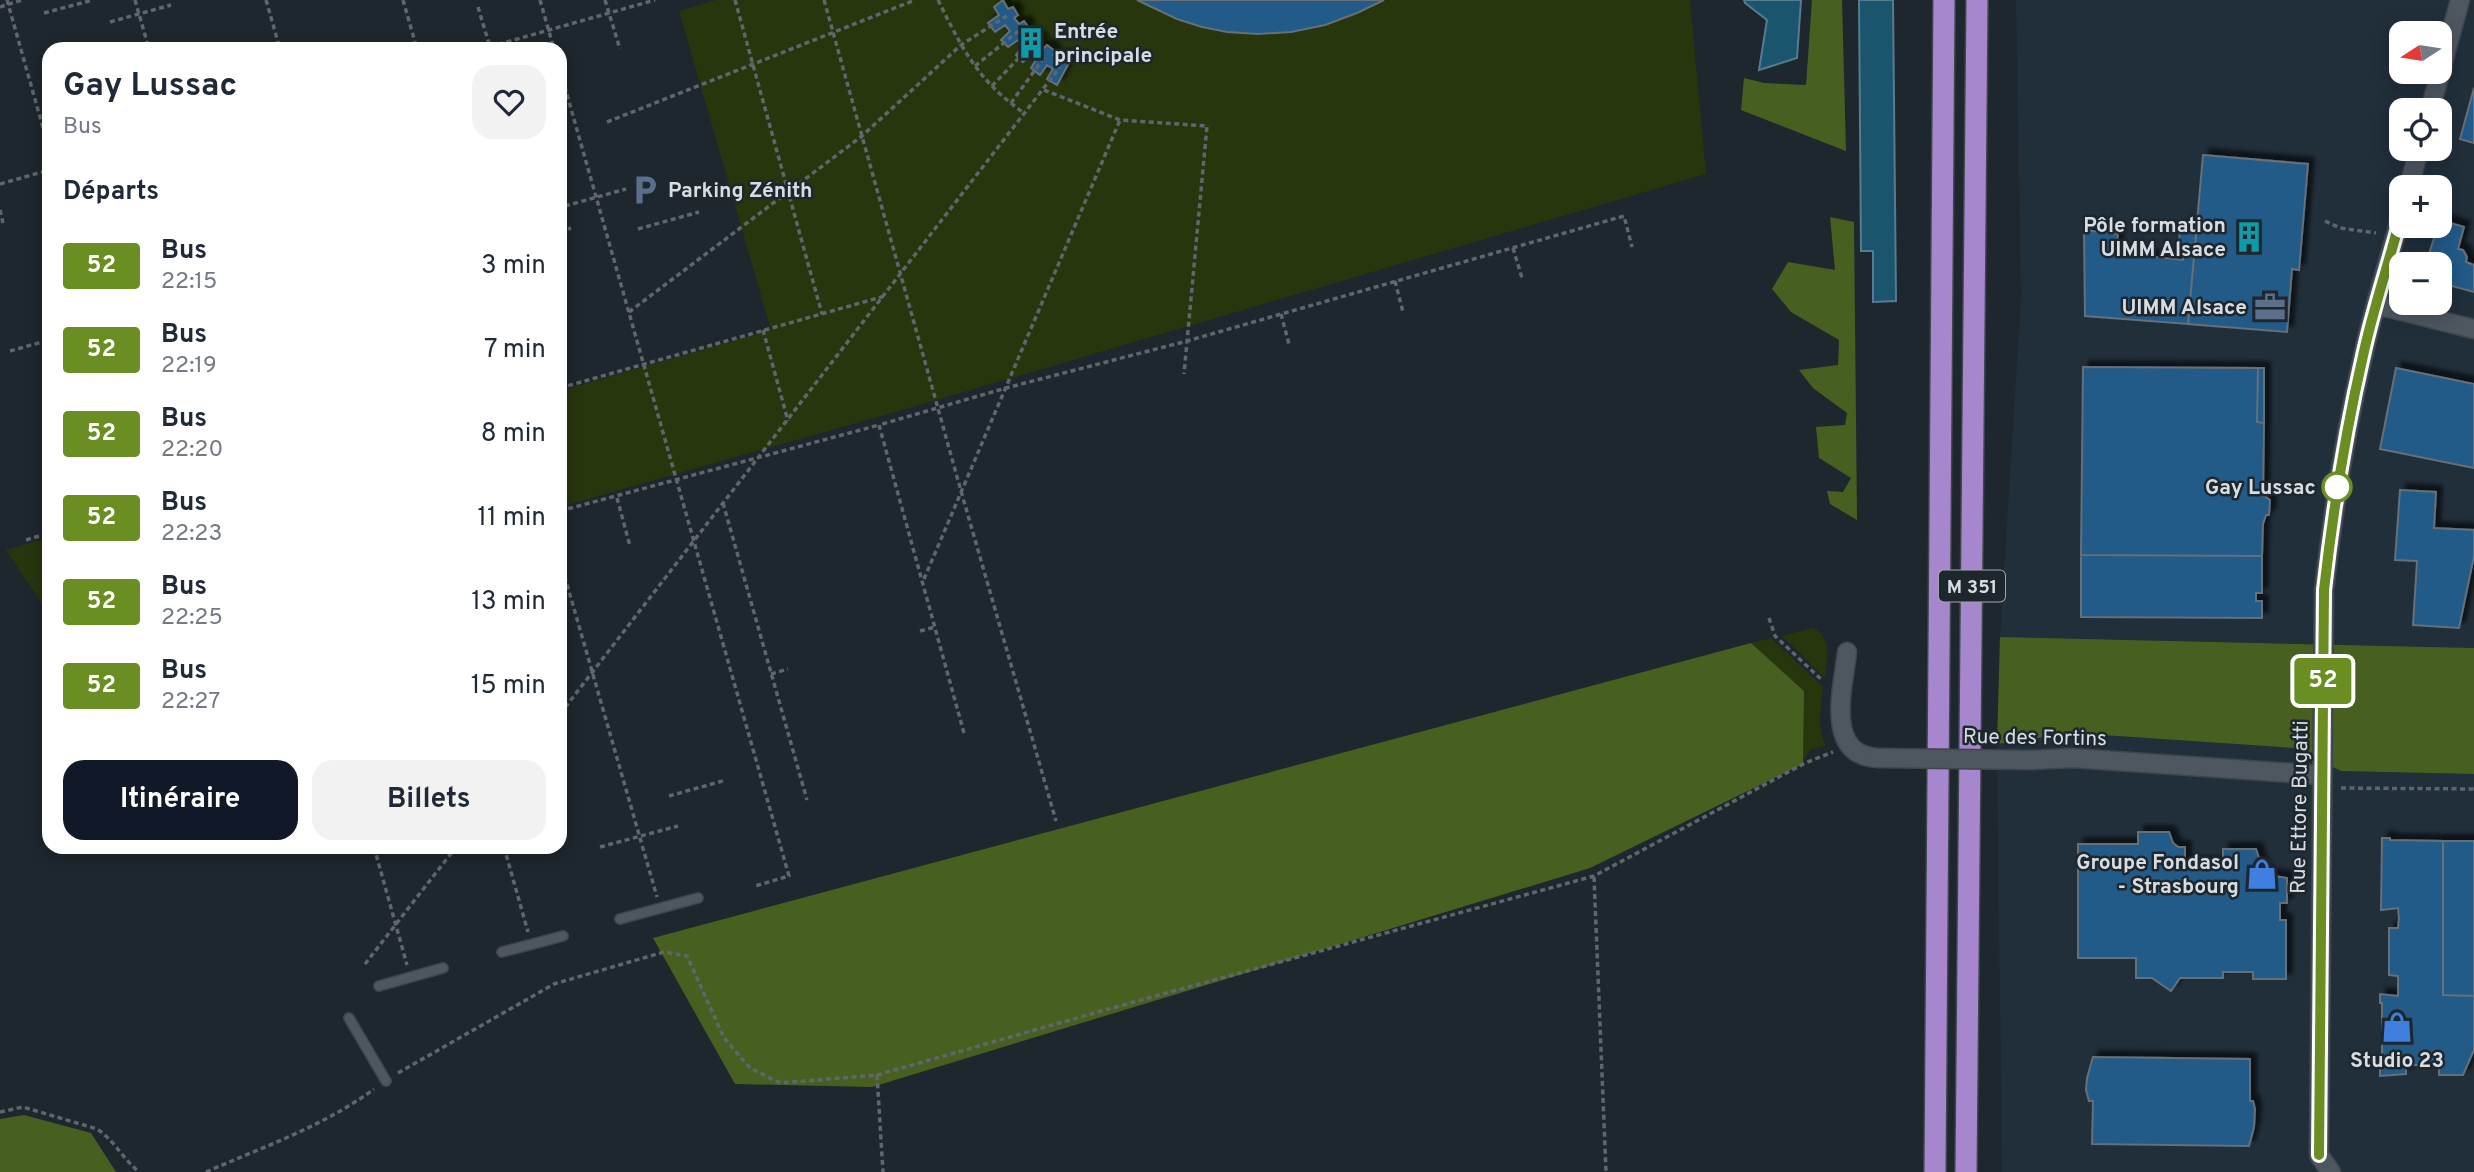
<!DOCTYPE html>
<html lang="fr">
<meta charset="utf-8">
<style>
:root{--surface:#fff;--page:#f2f2f3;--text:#1f2937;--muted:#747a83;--accent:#111827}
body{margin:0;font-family:Overpass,sans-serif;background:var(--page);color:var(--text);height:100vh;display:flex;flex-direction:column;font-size:26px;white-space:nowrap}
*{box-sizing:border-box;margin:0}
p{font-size:23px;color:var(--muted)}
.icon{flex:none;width:38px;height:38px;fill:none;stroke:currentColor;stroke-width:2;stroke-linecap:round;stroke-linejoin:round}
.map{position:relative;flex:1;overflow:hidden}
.drawer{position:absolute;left:42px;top:42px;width:525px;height:812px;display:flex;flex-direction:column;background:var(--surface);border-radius:21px;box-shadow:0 4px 18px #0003}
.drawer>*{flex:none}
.badge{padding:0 14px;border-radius:5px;font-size:24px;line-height:46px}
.needle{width:46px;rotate:258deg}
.buttons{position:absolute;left:2389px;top:21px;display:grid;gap:14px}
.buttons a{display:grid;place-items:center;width:63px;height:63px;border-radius:14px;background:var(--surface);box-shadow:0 4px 18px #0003;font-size:35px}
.map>.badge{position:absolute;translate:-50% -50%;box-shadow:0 0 0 4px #fff}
h2{padding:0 21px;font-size:26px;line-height:63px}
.round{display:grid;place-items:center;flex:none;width:74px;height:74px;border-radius:21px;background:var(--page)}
.overview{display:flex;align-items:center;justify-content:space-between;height:119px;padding:0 21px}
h1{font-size:33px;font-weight:700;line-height:52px}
.cta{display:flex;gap:14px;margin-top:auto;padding:14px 21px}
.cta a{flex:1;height:80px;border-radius:21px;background:var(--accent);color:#fff;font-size:28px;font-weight:700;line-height:80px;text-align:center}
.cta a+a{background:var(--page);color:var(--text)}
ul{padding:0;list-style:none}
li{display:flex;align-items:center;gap:21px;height:84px;padding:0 21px}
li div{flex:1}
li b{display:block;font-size:26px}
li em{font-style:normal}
li .badge{min-width:77px;font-weight:700;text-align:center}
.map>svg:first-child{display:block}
.built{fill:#212f3b;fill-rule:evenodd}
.green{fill:#27360d}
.forest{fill:#48601f}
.water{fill:#1b546d;stroke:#547d90;stroke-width:2}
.building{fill:#215a88;stroke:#656f78;stroke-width:2;filter:url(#shadow)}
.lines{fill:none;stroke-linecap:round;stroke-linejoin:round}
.lane-casing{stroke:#3e454b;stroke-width:12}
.street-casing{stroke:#3e454b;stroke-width:21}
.highway-casing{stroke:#3e454b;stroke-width:24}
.path{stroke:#5f666d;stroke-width:3.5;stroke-dasharray:5 3.5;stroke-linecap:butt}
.lane{stroke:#4e5760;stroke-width:9}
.street{stroke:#4e5760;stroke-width:18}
.highway{stroke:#a687cd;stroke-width:21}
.street-bridge-casing{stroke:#3e454b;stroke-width:21;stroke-linecap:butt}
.street-bridge{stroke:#4e5760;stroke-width:18}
.line-casing{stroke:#fff;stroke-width:16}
.line{stroke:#6b8e23;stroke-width:10}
.stop-dot{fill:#fff;stroke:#6b8e23;stroke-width:3.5}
.labels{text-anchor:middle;stroke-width:5;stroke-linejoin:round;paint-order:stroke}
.shield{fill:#1e272e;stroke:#a0a6ac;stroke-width:2}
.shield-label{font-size:19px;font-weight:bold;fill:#d8dde2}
.poi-label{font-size:21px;font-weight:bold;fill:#d8dde2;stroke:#1e272e;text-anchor:end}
.stop-label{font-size:21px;font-weight:bold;fill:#d8dde2;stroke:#1e272e;text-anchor:end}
.street-label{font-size:21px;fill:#d8dde2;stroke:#1e272e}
</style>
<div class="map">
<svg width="2474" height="1172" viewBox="0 0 2474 1172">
<defs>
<filter id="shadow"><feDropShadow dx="6" dy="-6" stdDeviation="2" flood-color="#0009"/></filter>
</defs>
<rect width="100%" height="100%" fill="#1e272e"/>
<path class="built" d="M2016 0H2474V648L2000 637 2021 298ZM2401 33H2440V72H2401ZM2401 110H2440V149H2401ZM2401 187H2440V226H2401ZM2401 264H2440V303H2401Z
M2073 733 2294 748 2341 771 2474 774V1172H2002L1997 744Z"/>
<path class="green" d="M716 0H1690L1706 174 916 406 560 507V391L771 330 679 11Z
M49 538V614L6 550Z
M1813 628C1834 638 1826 659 1825 678L1782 636Z
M1771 638 1823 687C1821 707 1816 728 1826 746L1811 749 1803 761 1804 691 1751 643Z"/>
<path class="forest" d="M1812 0H1842L1846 151 1741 110 1744 78 1764 83 1806 85Z
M1830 217 1854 222 1857 520 1830 504 1827 491 1843 492 1851 478 1819 458 1816 427 1845 425 1847 413 1813 388 1799 370 1838 365 1839 340 1791 312 1772 289 1788 262 1835 270Z
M2000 637 2474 648V774L2341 771 2294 748 2073 733 1997 744Z
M1751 643 1804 691 1803 764 1590 868 872 1087 735 1084 653 938Z
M24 1115 91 1133 116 1172H0V1119Z"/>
<path class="water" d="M1744 0H1801L1797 58 1759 70 1767 20 1745 3Z
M1859 0H1893L1896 301 1873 302V251H1861Z"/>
<path class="building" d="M1003 0 1008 9 1013 7 1018 15 1014 18 1019 24 1024 21 1029 28 1026 32 1030 37 1034 34 1042 41 1040 45 1044 48 1047 45 1055 51 1053 55 1060 59 1062 55 1071 59 1057 85 1047 79 1053 69 1047 65 1040 75 1031 68 1037 58 1032 53 1023 62 1016 55 1023 46 1018 40 1008 47 1001 40 1010 31 1005 25 995 32 988 23 999 15 994 7Z
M1137 0H1384L1357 13 1325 25 1291 32 1258 34 1227 32 1202 27 1177 19Z
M2474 88V143L2460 139Z
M2203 155 2308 164 2299 270 2292 269 2287 332 2188 324Z
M2440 220 2464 227 2458 249 2463 250 2467 257 2466 262 2474 265V292L2441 283 2440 264 2427 263 2430 262 2428 257Z
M2180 227 2197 228 2195 246 2179 244Z
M2084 230 2118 234 2116 253 2183 260V245L2195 246 2188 324 2085 316Z
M2083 367 2258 368 2257 422 2264 423 2263 495 2270 500 2269 515H2266L2263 524 2262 556 2081 555Z
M2258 368H2264V423L2257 422Z
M2396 368 2474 384V468L2380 449Z
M2400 490 2436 492 2434 528 2474 530V556L2459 628 2413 625 2417 561 2395 560Z
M2081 555 2262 556V593H2256V601H2262V618L2081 617Z
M2138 832H2169L2173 843 2178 847H2185V863H2223V849H2256L2262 867 2269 875 2287 878V903H2280V920H2286V979H2253V972H2223V978H2180L2171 991 2152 978H2136V958H2078V844H2138Z
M2382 838H2390V840L2443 841V995L2474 996V1050L2463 1075H2439V1065H2406V1074L2380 1076V1066H2382V1003H2380V994L2398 996V976L2389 975V928H2398L2399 918 2398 908 2381 910Z
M2443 841H2474V996L2443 995Z
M2093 1057 2250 1059V1101H2253L2255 1109 2254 1127 2249 1146 2092 1144 2093 1101H2089L2086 1090 2087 1078Z"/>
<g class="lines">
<defs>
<path id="lane" d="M620 919 698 898
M502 952 563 936
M379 986 443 968
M349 1018 386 1081"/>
<path id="street" d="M2430 110 2460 0
M2409 187 2419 149
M2377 305 2474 329
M1847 652C1843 689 1824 755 1878 758
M2030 760 2072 758 2321 775
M2331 1172 2319 1155 2324 590C2333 511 2345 434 2363 356 2373 309 2388 263 2401 216"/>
<path id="highway" d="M1935 1172 1944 0
M1966 1172 1977 0"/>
</defs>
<use href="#lane" class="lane-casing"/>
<use href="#street" class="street-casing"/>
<use href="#highway" class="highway-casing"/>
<path class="path" d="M7 0 49 149
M135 0 149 49
M266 0 280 49
M403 0 417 49
M540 0 554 49
M605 0 620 49
M735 0 822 314
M824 0 961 491 1056 821
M938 0C953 30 967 60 991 85 1001 96 1013 105 1025 114
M0 7 22 0
M478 7 490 47
M44 13 93 0
M110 22 171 5
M343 45 344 49
M482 49 655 0
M975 66 1020 30
M560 70 789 876 755 886
M992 86 1033 43
M1044 90 1120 120 1207 126 1184 374
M1011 103 1046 55
M607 122 915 0
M0 184 49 170
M565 206 626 189
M0 210 3 223
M2325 221 2340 228 2376 233
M638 229 699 212
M560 232 571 228
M1513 248 1522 278
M1395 281 1403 312
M629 312 862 136 961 45 1008 15
M1281 314 1289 344
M763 330 788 421
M10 351 49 340
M560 388 885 296
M617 498 630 546
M723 503 807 800
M560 511 879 425
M26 540 49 533
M560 560 657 897
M924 579 1120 120
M1769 618 1775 636 1823 681
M920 631 935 627
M771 674 788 669
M560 714 1060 67
M964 733 879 425 1006 388 1187 341 1624 216 1632 247
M2341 788 2474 789
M669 796 726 780
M374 847 407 965
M504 847 528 932
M600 847 678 826
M1594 877 1606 1172
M365 964 456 847
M398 1073 554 984 664 952 687 956 724 1038 750 1068 780 1083 877 1075 1112 1008 1594 876 1805 763 1833 752
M877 1075 883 1172
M0 1112 23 1107 97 1129C114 1140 123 1159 139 1172
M206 1172C263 1147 324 1126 374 1089"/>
<use href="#lane" class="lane"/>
<use href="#street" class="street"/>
<use href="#highway" class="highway"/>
<defs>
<path id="street-bridge" d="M1878 758 2030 760"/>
</defs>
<use href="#street-bridge" class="street-bridge-casing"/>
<use href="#street-bridge" class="street-bridge"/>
</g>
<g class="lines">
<defs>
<path id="line" d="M2319 1155 2324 590C2333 511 2345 434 2363 356 2373 309 2389 263 2401 216"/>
</defs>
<use href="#line" class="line-casing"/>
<use href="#line" class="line"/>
</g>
<defs>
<symbol id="building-bare" viewBox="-9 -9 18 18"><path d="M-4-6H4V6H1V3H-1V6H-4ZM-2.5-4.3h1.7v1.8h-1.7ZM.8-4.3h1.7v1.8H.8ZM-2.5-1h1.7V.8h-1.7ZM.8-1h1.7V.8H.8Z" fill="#0f9aa8" stroke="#1e272e" stroke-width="2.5" paint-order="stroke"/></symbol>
<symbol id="parking-bare" viewBox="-9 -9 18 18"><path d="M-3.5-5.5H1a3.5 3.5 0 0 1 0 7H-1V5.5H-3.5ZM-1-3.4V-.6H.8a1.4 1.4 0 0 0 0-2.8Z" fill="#5c6f8a" stroke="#1e272e" stroke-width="2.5" paint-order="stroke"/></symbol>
<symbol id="office-bare" viewBox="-9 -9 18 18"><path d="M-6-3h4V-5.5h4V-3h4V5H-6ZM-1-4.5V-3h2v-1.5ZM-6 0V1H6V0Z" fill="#5c6f8a" stroke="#1e272e" stroke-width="2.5" paint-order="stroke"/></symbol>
<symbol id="shop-bare" viewBox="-9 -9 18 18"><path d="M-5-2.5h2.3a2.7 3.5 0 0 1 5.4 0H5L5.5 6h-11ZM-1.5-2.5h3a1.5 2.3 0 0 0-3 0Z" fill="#3f7fe0" stroke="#1e272e" stroke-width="2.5" paint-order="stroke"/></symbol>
</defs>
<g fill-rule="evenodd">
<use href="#building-bare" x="1009" y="21" width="44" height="44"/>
<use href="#parking-bare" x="623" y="168" width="44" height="44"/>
<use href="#building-bare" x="2227" y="215" width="44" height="44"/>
<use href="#office-bare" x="2248" y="285" width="44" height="44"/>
<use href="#shop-bare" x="2240" y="852" width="44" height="44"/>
<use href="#shop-bare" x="2375" y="1005" width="44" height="44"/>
</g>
<circle class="stop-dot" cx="2337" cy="487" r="14"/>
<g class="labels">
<rect class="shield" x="1939" y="570.5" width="66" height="31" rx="5"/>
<g class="shield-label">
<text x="1972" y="593">M 351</text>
</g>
<g class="poi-label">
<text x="1054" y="38" text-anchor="start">Entrée<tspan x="1054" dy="24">principale</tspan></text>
<text x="668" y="197" text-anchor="start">Parking Zénith</text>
<text x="2226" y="232">Pôle formation<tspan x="2226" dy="24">UIMM Alsace</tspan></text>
<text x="2247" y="314">UIMM Alsace</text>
<text x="2239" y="869">Groupe Fondasol<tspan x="2239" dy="24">- Strasbourg</tspan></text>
<text x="2397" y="1067" text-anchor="middle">Studio 23</text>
</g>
<g class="stop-label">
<text x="2316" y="494">Gay Lussac</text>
</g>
<g class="street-label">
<text transform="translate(2035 737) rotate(1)" y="7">Rue des Fortins</text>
<text transform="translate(2299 807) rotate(-89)" y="7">Rue Ettore Bugatti</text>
</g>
</g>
</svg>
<div class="buttons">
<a><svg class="needle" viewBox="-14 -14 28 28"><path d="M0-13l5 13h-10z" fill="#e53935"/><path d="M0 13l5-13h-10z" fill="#747a83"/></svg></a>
<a><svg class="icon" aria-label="locate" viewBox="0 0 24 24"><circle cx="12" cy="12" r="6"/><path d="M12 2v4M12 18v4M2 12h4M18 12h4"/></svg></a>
<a>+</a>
<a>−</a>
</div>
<b class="badge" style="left:2323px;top:681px;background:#6b8e23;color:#fff">52</b>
<section class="drawer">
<div class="overview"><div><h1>Gay Lussac</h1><p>Bus</p></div><a class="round"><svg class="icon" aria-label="heart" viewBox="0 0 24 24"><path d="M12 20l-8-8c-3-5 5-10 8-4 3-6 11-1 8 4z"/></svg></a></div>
<h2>Départs</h2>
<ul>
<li><span class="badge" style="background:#6b8e23;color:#fff">52</span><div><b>Bus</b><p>22:15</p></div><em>3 min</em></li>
<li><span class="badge" style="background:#6b8e23;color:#fff">52</span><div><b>Bus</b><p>22:19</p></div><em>7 min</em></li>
<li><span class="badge" style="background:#6b8e23;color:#fff">52</span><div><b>Bus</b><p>22:20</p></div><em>8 min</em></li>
<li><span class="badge" style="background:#6b8e23;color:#fff">52</span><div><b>Bus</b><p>22:23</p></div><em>11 min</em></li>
<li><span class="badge" style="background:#6b8e23;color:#fff">52</span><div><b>Bus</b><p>22:25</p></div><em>13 min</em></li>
<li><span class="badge" style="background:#6b8e23;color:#fff">52</span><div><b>Bus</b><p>22:27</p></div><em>15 min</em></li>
</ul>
<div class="cta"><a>Itinéraire</a><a>Billets</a></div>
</section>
</div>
